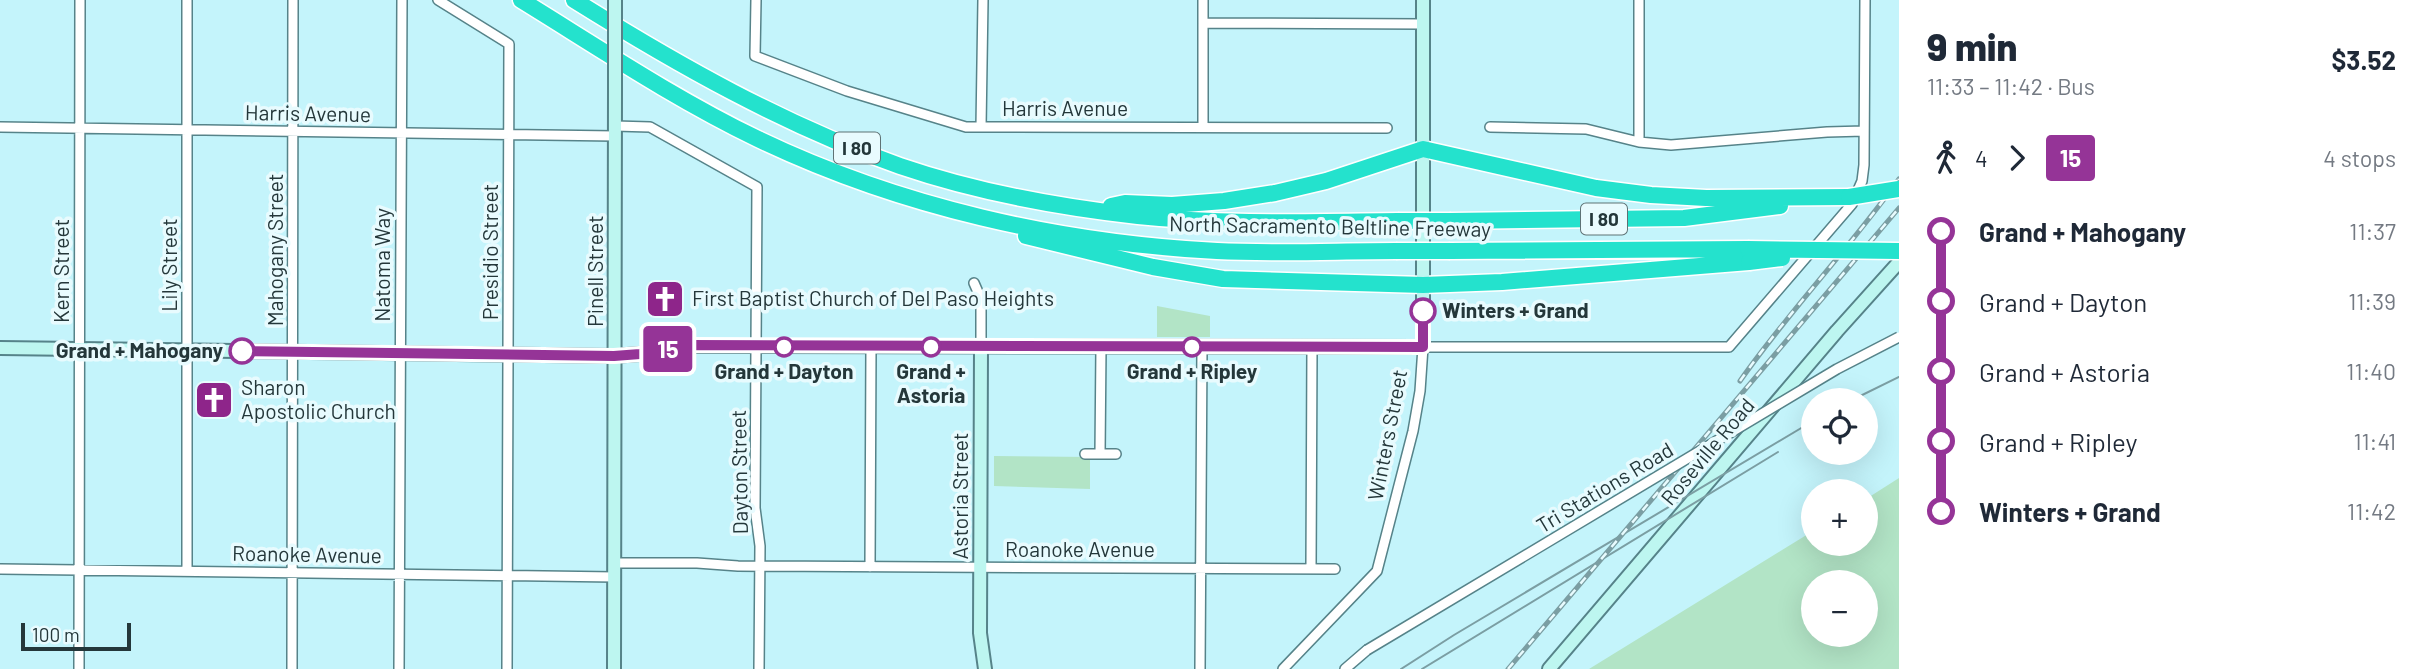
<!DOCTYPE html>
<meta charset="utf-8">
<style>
:root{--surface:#fff;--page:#f2f2f3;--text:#1f2937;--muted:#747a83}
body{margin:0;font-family:Barlow,sans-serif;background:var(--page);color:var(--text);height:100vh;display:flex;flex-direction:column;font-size:26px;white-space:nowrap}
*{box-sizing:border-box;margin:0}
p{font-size:23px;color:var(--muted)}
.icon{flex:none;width:38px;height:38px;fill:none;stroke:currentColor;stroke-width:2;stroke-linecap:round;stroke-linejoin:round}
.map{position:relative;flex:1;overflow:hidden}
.side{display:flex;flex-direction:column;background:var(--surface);width:525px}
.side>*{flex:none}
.badge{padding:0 14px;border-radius:5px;font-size:24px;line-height:46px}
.buttons{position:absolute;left:1801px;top:388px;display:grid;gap:14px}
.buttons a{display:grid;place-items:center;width:77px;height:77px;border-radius:50%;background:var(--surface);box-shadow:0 7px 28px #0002;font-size:35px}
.scale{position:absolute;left:21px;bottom:18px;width:110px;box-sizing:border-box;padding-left:7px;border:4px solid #24373a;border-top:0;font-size:19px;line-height:24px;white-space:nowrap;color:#24373a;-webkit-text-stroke:5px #e8fbfe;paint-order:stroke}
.map>.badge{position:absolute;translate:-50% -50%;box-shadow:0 0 0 4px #fff}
.legs{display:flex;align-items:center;gap:10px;height:77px;padding:0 28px;font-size:23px}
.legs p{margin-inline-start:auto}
.summary{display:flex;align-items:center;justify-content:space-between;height:119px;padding:0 28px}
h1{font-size:38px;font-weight:800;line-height:52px}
ul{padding:0 28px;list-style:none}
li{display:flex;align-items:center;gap:24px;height:70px;font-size:26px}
li i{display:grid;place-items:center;width:10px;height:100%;margin:0 9px;background:currentColor}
li i::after{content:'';width:18px;height:18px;margin:-9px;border:5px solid;border-radius:50%;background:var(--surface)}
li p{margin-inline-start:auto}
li:first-child i{background:linear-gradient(#0000 50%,currentColor 0)}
li:last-child i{background:linear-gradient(currentColor 50%,#0000 0)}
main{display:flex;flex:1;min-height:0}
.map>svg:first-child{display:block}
.green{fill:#b2e4c6;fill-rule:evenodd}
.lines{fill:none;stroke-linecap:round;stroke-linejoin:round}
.street-casing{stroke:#568389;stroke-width:12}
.secondary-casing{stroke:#568389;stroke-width:16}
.highway-casing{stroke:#fff;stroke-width:19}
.street{stroke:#fff;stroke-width:9}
.secondary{stroke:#bdf6f0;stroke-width:12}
.highway{stroke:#24e2cd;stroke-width:16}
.tram{stroke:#7b9ea3;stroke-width:2}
.rail-casing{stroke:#7b9ea3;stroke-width:5}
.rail{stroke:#e8fbfe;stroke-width:2.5;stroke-dasharray:8;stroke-linecap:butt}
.street-bridge-casing{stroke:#568389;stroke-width:12;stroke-linecap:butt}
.secondary-bridge-casing{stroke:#568389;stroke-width:16;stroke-linecap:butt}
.highway-bridge-casing{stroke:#fff;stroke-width:19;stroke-linecap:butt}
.street-bridge{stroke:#fff;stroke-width:9}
.secondary-bridge{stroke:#bdf6f0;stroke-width:12}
.highway-bridge{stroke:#24e2cd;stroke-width:16}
.line-1-casing{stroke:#fff;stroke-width:16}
.line-1{stroke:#953497;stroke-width:10}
.stop-1-dot{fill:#fff;stroke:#953497;stroke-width:3.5}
.labels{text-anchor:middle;stroke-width:7;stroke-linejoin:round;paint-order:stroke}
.shield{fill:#e8fbfe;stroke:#5f7275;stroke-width:2}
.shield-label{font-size:19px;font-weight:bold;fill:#24373a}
.street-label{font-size:21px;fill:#24373a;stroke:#e8fbfe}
.poi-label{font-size:21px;fill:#24373a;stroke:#e8fbfe;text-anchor:start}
.stop-label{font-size:21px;font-weight:bold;fill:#24373a;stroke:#e8fbfe}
</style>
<main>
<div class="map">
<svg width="1899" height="669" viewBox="0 0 1899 669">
<rect width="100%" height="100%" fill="#c4f4fb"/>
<path class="green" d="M1157 306 1210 316V337H1157Z
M994 456 1090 457V489L994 486Z
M1899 478V669H1589L1813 531V544H1866V499ZM1813 583H1866V635H1813Z"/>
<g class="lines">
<defs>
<path id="street" d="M187 0V571
M438 0 509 44 507 669
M756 0 755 56 847 91 966 127 1387 128
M1203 23 1423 24
M615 126 650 127 757 187 755 508 760 546 759 669
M0 127 615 136
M981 127 983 0
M1203 127V0
M1490 127 1586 129 1639 142 1671 145 1827 132 1864 131
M1639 142V0
M974 283 981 299V347
M1085 454H1116
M1100 454 1101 347
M615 563H697L738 566 1335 569
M870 567 871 347
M0 569 615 577
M1311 569 1312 347
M79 669 80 0
M292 669 293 0
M399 669 402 0
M1200 669 1202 347
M1283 669 1377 571 1413 431 1420 391 1423 347H1729L1852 204 1862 181 1864 165 1865 0
M1345 669 1367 650"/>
<path id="secondary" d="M981 347 980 633 985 669
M0 348 614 356 640 354 688 346 1423 347V0
M614 669 615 89
M1549 669 1837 331 1899 262"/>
<path id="highway" d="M521 0C599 48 675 99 758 139 900 207 1060 243 1217 251 1276 254 1337 251 1396 251
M574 0C678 65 784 125 900 166 976 192 1058 207 1138 216 1224 225 1311 222 1398 221
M1111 206 1125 203 1172 205 1224 201 1275 193 1326 181 1423 149 1596 188 1651 195 1706 198 1849 197
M1451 221 1684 218 1780 206
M1026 236 1153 267 1223 279 1423 285 1502 282 1749 262
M1450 251 1748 249"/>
</defs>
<use href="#street" class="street-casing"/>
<use href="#secondary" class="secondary-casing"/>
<use href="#highway" class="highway-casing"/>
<use href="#street" class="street"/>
<use href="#secondary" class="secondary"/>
<use href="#highway" class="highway"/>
<path class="tram" d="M1850 401 1899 377
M1401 669 1454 635 1813 421
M1422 669 1778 452"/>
<defs>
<path id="rail" d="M1740 381C1789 311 1849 249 1899 179
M1508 669 1899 208"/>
</defs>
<use href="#rail" class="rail-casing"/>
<use href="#rail" class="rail"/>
<defs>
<path id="street-bridge" d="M1367 650 1837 369 1899 337"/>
<path id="secondary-bridge" d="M615 0V89"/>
<path id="highway-bridge" d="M1849 197 1899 189
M1398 221H1451
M1748 249 1899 251
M1396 251H1450
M1749 262 1782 258"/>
</defs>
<use href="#street-bridge" class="street-bridge-casing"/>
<use href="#secondary-bridge" class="secondary-bridge-casing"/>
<use href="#highway-bridge" class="highway-bridge-casing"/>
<use href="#street-bridge" class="street-bridge"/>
<use href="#secondary-bridge" class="secondary-bridge"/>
<use href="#highway-bridge" class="highway-bridge"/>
</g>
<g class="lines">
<defs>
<path id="line-1" d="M242 351 614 356 640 354 688 345 1423 347V311"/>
</defs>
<use href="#line-1" class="line-1-casing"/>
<use href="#line-1" class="line-1"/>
</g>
<defs>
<symbol id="church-square" viewBox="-11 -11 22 22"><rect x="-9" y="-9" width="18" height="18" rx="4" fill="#8e258a" stroke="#e8fbfe"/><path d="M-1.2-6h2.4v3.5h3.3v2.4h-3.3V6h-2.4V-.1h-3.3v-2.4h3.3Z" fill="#fff"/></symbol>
</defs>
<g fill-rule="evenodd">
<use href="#church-square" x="643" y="277" width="44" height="44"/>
<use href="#church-square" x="192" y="378" width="44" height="44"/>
</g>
<g class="stop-1-dot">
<circle cx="1423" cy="311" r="12"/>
<circle cx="784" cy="347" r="9"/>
<circle cx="931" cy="347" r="9"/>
<circle cx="1192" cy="347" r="9"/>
<circle cx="242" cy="351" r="12"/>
</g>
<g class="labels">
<g class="shield">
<rect x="834" y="132.5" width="46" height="31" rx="5"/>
<rect x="1581" y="203.5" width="46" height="31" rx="5"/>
</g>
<g class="shield-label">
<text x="857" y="155">I 80</text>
<text x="1604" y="226">I 80</text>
</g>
<g class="street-label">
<text x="1065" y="116">Harris Avenue</text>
<text transform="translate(308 114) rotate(1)" y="7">Harris Avenue</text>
<text transform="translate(1330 227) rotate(1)" y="7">North Sacramento Beltline Freeway</text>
<text transform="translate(276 250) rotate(-90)" y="7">Mahogany Street</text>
<text transform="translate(491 252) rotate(-90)" y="7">Presidio Street</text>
<text transform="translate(170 265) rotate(-90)" y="7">Lily Street</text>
<text transform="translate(383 265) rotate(-90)" y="7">Natoma Way</text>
<text transform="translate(62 271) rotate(-90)" y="7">Kern Street</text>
<text transform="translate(596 271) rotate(-90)" y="7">Pinell Street</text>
<text transform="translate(1388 435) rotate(-79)" y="7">Winters Street</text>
<text transform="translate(1708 452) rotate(-50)" y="7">Roseville Road</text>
<text transform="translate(740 472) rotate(-91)" y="7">Dayton Street</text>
<text transform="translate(1605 488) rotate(-31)" y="7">Tri Stations Road</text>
<text transform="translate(961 496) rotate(-90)" y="7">Astoria Street</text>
<text x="1080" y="557">Roanoke Avenue</text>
<text transform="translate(307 555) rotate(1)" y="7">Roanoke Avenue</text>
</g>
<g class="poi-label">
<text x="692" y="306">First Baptist Church of Del Paso Heights</text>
<text x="241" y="395">Sharon<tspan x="241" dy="24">Apostolic Church</tspan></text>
</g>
<g class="stop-label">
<text x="1442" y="318" text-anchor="start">Winters + Grand</text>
<text x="223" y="358" text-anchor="end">Grand + Mahogany</text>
<text x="784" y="379">Grand + Dayton</text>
<text x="931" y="379">Grand +<tspan x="931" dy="24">Astoria</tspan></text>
<text x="1192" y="379">Grand + Ripley</text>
</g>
</g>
</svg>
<div class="buttons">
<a><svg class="icon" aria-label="locate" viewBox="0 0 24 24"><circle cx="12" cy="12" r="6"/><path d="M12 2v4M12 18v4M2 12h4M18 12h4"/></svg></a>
<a>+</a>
<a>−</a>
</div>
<div class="scale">100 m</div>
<b class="badge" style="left:668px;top:349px;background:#953497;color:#fff">15</b>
</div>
<section class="side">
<div class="summary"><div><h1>9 min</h1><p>11:33 – 11:42 · Bus</p></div><b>$3.52</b></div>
<div class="legs"><svg class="icon" aria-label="walk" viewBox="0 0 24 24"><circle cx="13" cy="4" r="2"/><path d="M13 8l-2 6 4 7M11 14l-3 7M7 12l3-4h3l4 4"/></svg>4<svg class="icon" aria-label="forward" viewBox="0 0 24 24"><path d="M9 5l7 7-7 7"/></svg><b class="badge" style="background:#953497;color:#fff">15</b><p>4 stops</p></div>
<ul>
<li><i style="color:#953497"></i><b>Grand + Mahogany</b><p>11:37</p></li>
<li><i style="color:#953497"></i><span>Grand + Dayton</span><p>11:39</p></li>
<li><i style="color:#953497"></i><span>Grand + Astoria</span><p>11:40</p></li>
<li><i style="color:#953497"></i><span>Grand + Ripley</span><p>11:41</p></li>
<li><i style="color:#953497"></i><b>Winters + Grand</b><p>11:42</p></li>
</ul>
</section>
</main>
